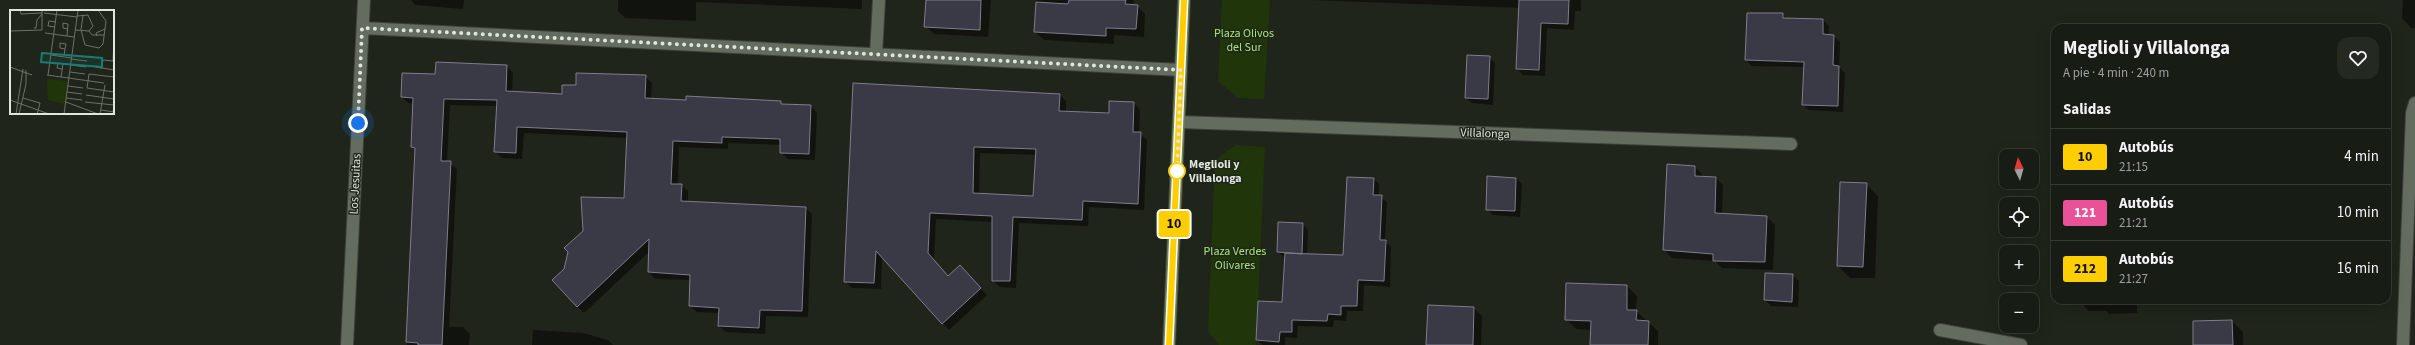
<!DOCTYPE html>
<html lang="es">
<meta charset="utf-8">
<style>
:root{--surface:#171c14;--page:#242922;--text:#f1f3f6;--muted:#9ea1a0;--line:#363a34}
body{margin:0;font-family:"Source Sans 3",sans-serif;background:var(--page);color:var(--text);height:100vh;display:flex;flex-direction:column;font-size:15px;white-space:nowrap}
*{box-sizing:border-box;margin:0}
p{font-size:13px;color:var(--muted)}
.icon{flex:none;width:22px;height:22px;fill:none;stroke:currentColor;stroke-width:2;stroke-linecap:round;stroke-linejoin:round}
.map{position:relative;flex:1;overflow:hidden}
.sheet{position:absolute;left:2051px;top:24px;width:340px;height:280px;display:flex;flex-direction:column;background:var(--surface);border-radius:12px;box-shadow:0 4px 16px #0002,0 0 0 1px var(--line)}
.sheet>*{flex:none}
.badge{padding:0 8px;border-radius:3px;font-size:14px;line-height:26px}
.needle{width:26px;rotate:355deg}
.controls{position:absolute;left:1999px;top:149px;display:grid;gap:8px}
.controls a{display:grid;place-items:center;width:40px;height:40px;border-radius:8px;background:var(--surface);box-shadow:0 4px 16px #0002,0 0 0 1px var(--line);font-size:20px}
.you{position:absolute;width:20px;height:20px;margin:-10px;border:3px solid #fff;border-radius:50%;background:#1a73e8;box-shadow:0 0 0 6px #1a73e833}
.map>.badge{position:absolute;translate:-50% -50%;box-shadow:0 0 0 2px #fff}
h2{padding:0 12px;font-size:15px;line-height:36px}
.round{display:grid;place-items:center;flex:none;width:42px;height:42px;border-radius:12px;background:var(--page)}
.head{display:flex;align-items:center;justify-content:space-between;height:68px;padding:0 12px}
h1{font-size:19px;font-weight:700;line-height:30px}
ul{padding:0;list-style:none}
li{display:flex;align-items:center;gap:12px;height:56px;padding:0 12px;border-top:1px solid var(--line)}
li div{flex:1}
li b{display:block;font-size:15px}
li em{font-style:normal}
li .badge{min-width:44px;font-weight:700;text-align:center}
.map>svg:first-child{display:block}
.green{fill:#20360a}
.shadow{fill:#0007;fill-rule:evenodd}
.building{fill:#3a3a46;stroke:#7e7e8c;fill-rule:evenodd}
.lines{fill:none;stroke-linecap:round;stroke-linejoin:round}
.street-casing{stroke:#3d4239;stroke-width:14}
.secondary-casing{stroke:#3d4239;stroke-width:14}
.street{stroke:#646b5f;stroke-width:12}
.secondary{stroke:#6c8158;stroke-width:12}
.line-casing{stroke:#fff;stroke-width:9}
.line{stroke:#ffce00;stroke-width:6}
.walk{stroke:#e0e5de;stroke-width:4;stroke-dasharray:0 7.2}
.stop-dot{fill:#fff;stroke:#ffce00;stroke-width:2}
.labels{text-anchor:middle;stroke-width:3;stroke-linejoin:round;paint-order:stroke}
.park-label{font-size:12px;fill:#a8e476;stroke:#1f251b}
.street-label{font-size:12px;fill:#e0e5de;stroke:#1f251b}
.stop-label{font-size:12px;font-weight:bold;fill:#e0e5de;stroke:#1f251b;text-anchor:start}
.inset-road{fill:none;stroke:#6c7269;stroke-width:1}
.view{fill:#197c74;fill-opacity:0.15;stroke:#197c74;stroke-width:2}
.inset-edge{fill:none;stroke:#e0e5de;stroke-width:2}
</style>
<div class="map">
<svg width="2415" height="345" viewBox="0 0 2415 345">
<rect width="100%" height="100%" fill="#1f251b"/>
<path class="green" d="M1222 0H1270L1264 99 1238 98 1218 81Z
M1236 145 1265 147 1256 345H1219L1208 331 1215 160Z"/>
<path class="shadow" d="M411 0H464L463 9 415 5Z
M618 0H862V9L696 2V21L625 18 618 11Z
M927 0H991L988 37 934 34 925 26Z
M1037 0H1134L1133 5 1137 6 1145 14 1144 37 1114 35V44L1044 40 1035 32Z
M1311 0H1581V11H1575L1574 30 1547 28 1545 76 1523 75 1517 69 1520 8Z
M2403 0H2415V28H2411L2402 18Z
M1782 14 1787 19 1823 20 1829 26 1828 35 1834 36 1840 42 1839 67 1845 73 1843 112 1809 110 1803 105 1805 67 1752 66 1746 60Z
M1489 57 1495 63 1493 105 1472 103 1466 98Z
M507 66 513 73 512 93 563 95 577 86 645 76 652 83 651 100 780 102 784 105 811 106 817 113 815 160 788 159 781 152V145L728 143V149L679 147 678 185H682L688 191V202L806 208 812 214 808 317 766 316 765 334 726 332 719 326 720 313 697 312 690 306 691 280 655 279 649 272 650 251 584 313 577 306 565 270 624 199 628 138 524 133 522 159 502 158 495 152 498 106 450 105 447 162 457 169 449 327H463L470 334 469 345H407L416 151 412 147 414 104 408 103 402 97 436 76Z
M854 84 1060 95 1066 101V113L1110 114 1134 103 1140 110 1139 133 1147 140 1144 210 1089 207 1088 226 1019 223 1016 288 1000 287 993 281V222L936 219 934 261 948 277 966 273 987 295 949 330 882 256 881 289 852 288 845 281ZM980 153 1036 155 1034 197 979 194Z
M1695 167 1702 174V177L1716 178 1723 185 1722 215 1767 217 1775 225 1773 270 1722 268 1715 261 1672 258 1664 250Z
M1373 178 1379 184V196L1387 202 1385 241 1391 247 1390 287 1364 285 1363 311H1347L1346 321 1334 320 1333 327 1298 326 1297 338 1285 337V345H1263L1257 340 1283 303 1285 258 1278 252 1303 224 1308 230 1307 255 1344 256Z
M1516 178 1522 184 1520 217 1493 215 1487 209Z
M1866 184 1878 196 1875 278H1850L1838 266Z
M1793 275 1799 281 1798 307 1771 306 1765 300Z
M1567 284 1627 286 1637 296 1636 311 1658 331V345H1591L1592 330 1576 329 1566 319Z
M2083 300H2137V313L2109 314 2106 311H2089L2083 305Z
M1474 308 1482 316 1481 345H1427Z
M2232 321 2243 332V345H2194Z
M533 330 583 333 608 340 613 345H532Z"/>
<path class="building" d="M926 0H981L980 30 924 27Z
M1069 0H1126L1125 4 1138 5 1136 29 1106 28V36L1034 32 1036 2 1068 4Z
M1519 0H1569L1568 24 1541 23 1539 70 1516 69Z
M1747 13H1783V18L1823 19V34L1834 35 1833 65 1839 66 1838 106 1802 105 1804 62 1745 60Z
M1467 55 1490 56 1488 99 1465 98Z
M436 62 507 65 506 91 562 94V85H576V73L646 75 645 98 686 100V96L781 101V104L811 105 809 154 780 153V139L722 137V143L673 141 671 184H682L681 201 806 207 802 311 760 310 759 328 718 326 719 308 689 306 690 275 648 272 649 239 577 307 552 280 564 269 568 252 564 248 583 231 581 197 624 198 627 132 517 127 516 153 494 152 497 100 444 99 441 161H451L442 345H418V343L406 342 415 148 411 147 413 98 401 97 402 73 435 74Z
M853 83 1060 94 1059 111 1109 113V101L1134 102 1133 132H1141L1138 204 1083 201 1082 220 1013 217 1010 281H992V216L930 213 928 253 948 276 960 265 981 288 942 324 876 251 874 283 844 282ZM974 147 1036 149 1033 196 973 193Z
M1667 164 1695 166V176L1716 177 1715 213 1767 216 1765 262 1713 261V254L1663 250Z
M1487 176 1516 178 1515 211 1486 210Z
M1347 177 1374 178 1373 195H1382L1380 240H1386L1384 281 1358 280 1357 306H1341V315L1328 314 1327 321 1292 320V332H1280L1279 342 1256 340 1258 301 1282 302 1285 253 1343 255Z
M1840 182 1867 183 1863 267 1837 266Z
M1278 222 1303 223 1302 254 1277 252Z
M1765 273 1793 274 1792 302 1764 300Z
M1566 283 1627 285V310H1637L1636 320 1649 321 1648 345H1590L1591 321 1565 320Z
M1428 305 1474 307 1473 345H1426Z
M2232 320 2233 345H2193V321Z"/>
<g class="lines">
<defs>
<path id="street" d="M363 28 1181 70
M876 54 879 0
M1179 122 1791 144
M1940 330 2021 345
M347 345 364 0
M2403 345 2412 113 2415 103"/>
<path id="secondary" d="M1169 345 1184 0"/>
</defs>
<use href="#street" class="street-casing"/>
<use href="#secondary" class="secondary-casing"/>
<use href="#street" class="street"/>
<use href="#secondary" class="secondary"/>
</g>
<g class="lines">
<defs>
<path id="line" d="M1169 345 1184 0"/>
</defs>
<use href="#line" class="line-casing"/>
<use href="#line" class="line"/>
<path class="walk" d="M358 123 362 28 1181 70 1177 171"/>
</g>
<circle class="stop-dot" cx="1177" cy="171" r="8"/>
<g class="labels">
<g class="park-label">
<text x="1244" y="37">Plaza Olivos<tspan x="1244" dy="14">del Sur</tspan></text>
<text x="1235" y="255">Plaza Verdes<tspan x="1235" dy="14">Olivares</tspan></text>
</g>
<g class="street-label">
<text transform="translate(1485 133) rotate(2)" y="4">Villalonga</text>
<text transform="translate(355 184) rotate(-87)" y="4">Los Jesuitas</text>
</g>
<g class="stop-label">
<text x="1189" y="168">Meglioli y<tspan x="1189" dy="14">Villalonga</tspan></text>
</g>
</g>
<g transform="translate(10 10)">
<rect width="104" height="104" fill="#1f251b"/>
<path d="M37 69 57 71 55 94 38 90Z" fill="#20360a"/>
<path class="inset-road" d="M10 0 11 4 32 3M34 3 67 7M73 5 71 20 75 35 89 38 93 34 96 11 88 0M45 17 38 16 39 11 46 12M24 18H26L27 10 32 4M65 20 79 21 83 16 78 5 67 6M0 21 32 20V0M79 21 82 25H94M35 23 64 27M57 26 58 14 53 13V18L58 19M87 26 86 23 95 19M41 45 62 48M54 46 55 39 56 34 50 33V38L55 39M61 49 77 51M61 55 76 57M80 56 104 60M0 57 22 65M91 59 93 50 103 51 104 31M60 62 75 64M37 65 94 73M38 65 47 0M51 67 53 54 48 53 47 58 52 59M104 67 79 64 77 78 104 82M58 76 73 78M57 82 72 84M76 85 104 89M13 88 30 93 27 104M56 88 72 90M0 90 39 104M56 92 88 104M75 92 104 95 103 102M91 100 104 102M6 104 13 59M9 104 16 74V60M54 104 68 0M90 104 95 75"/>
<path class="view" d="M32 43 92 48V57L31 52Z"/>
<rect width="104" height="104" class="inset-edge"/>
</g>
</svg>
<div class="controls">
<a><svg class="needle" viewBox="-14 -14 28 28"><path d="M0-13l5 13h-10z" fill="#e53935"/><path d="M0 13l5-13h-10z" fill="#9ea1a0"/></svg></a>
<a><svg class="icon" aria-label="locate" viewBox="0 0 24 24"><circle cx="12" cy="12" r="6"/><path d="M12 2v4M12 18v4M2 12h4M18 12h4"/></svg></a>
<a>+</a>
<a>−</a>
</div>
<div class="you" style="left:358px;top:123px"></div>
<b class="badge" style="left:1174px;top:224px;background:#ffce00;color:#111">10</b>
<section class="sheet">
<div class="head"><div><h1>Meglioli y Villalonga</h1><p>A pie · 4 min · 240 m</p></div><a class="round"><svg class="icon" aria-label="heart" viewBox="0 0 24 24"><path d="M12 20l-8-8c-3-5 5-10 8-4 3-6 11-1 8 4z"/></svg></a></div>
<h2>Salidas</h2>
<ul>
<li><span class="badge" style="background:#ffce00;color:#111">10</span><div><b>Autobús</b><p>21:15</p></div><em>4 min</em></li>
<li><span class="badge" style="background:#e95297;color:#fff">121</span><div><b>Autobús</b><p>21:21</p></div><em>10 min</em></li>
<li><span class="badge" style="background:#ffce00;color:#111">212</span><div><b>Autobús</b><p>21:27</p></div><em>16 min</em></li>
</ul>
</section>
</div>
